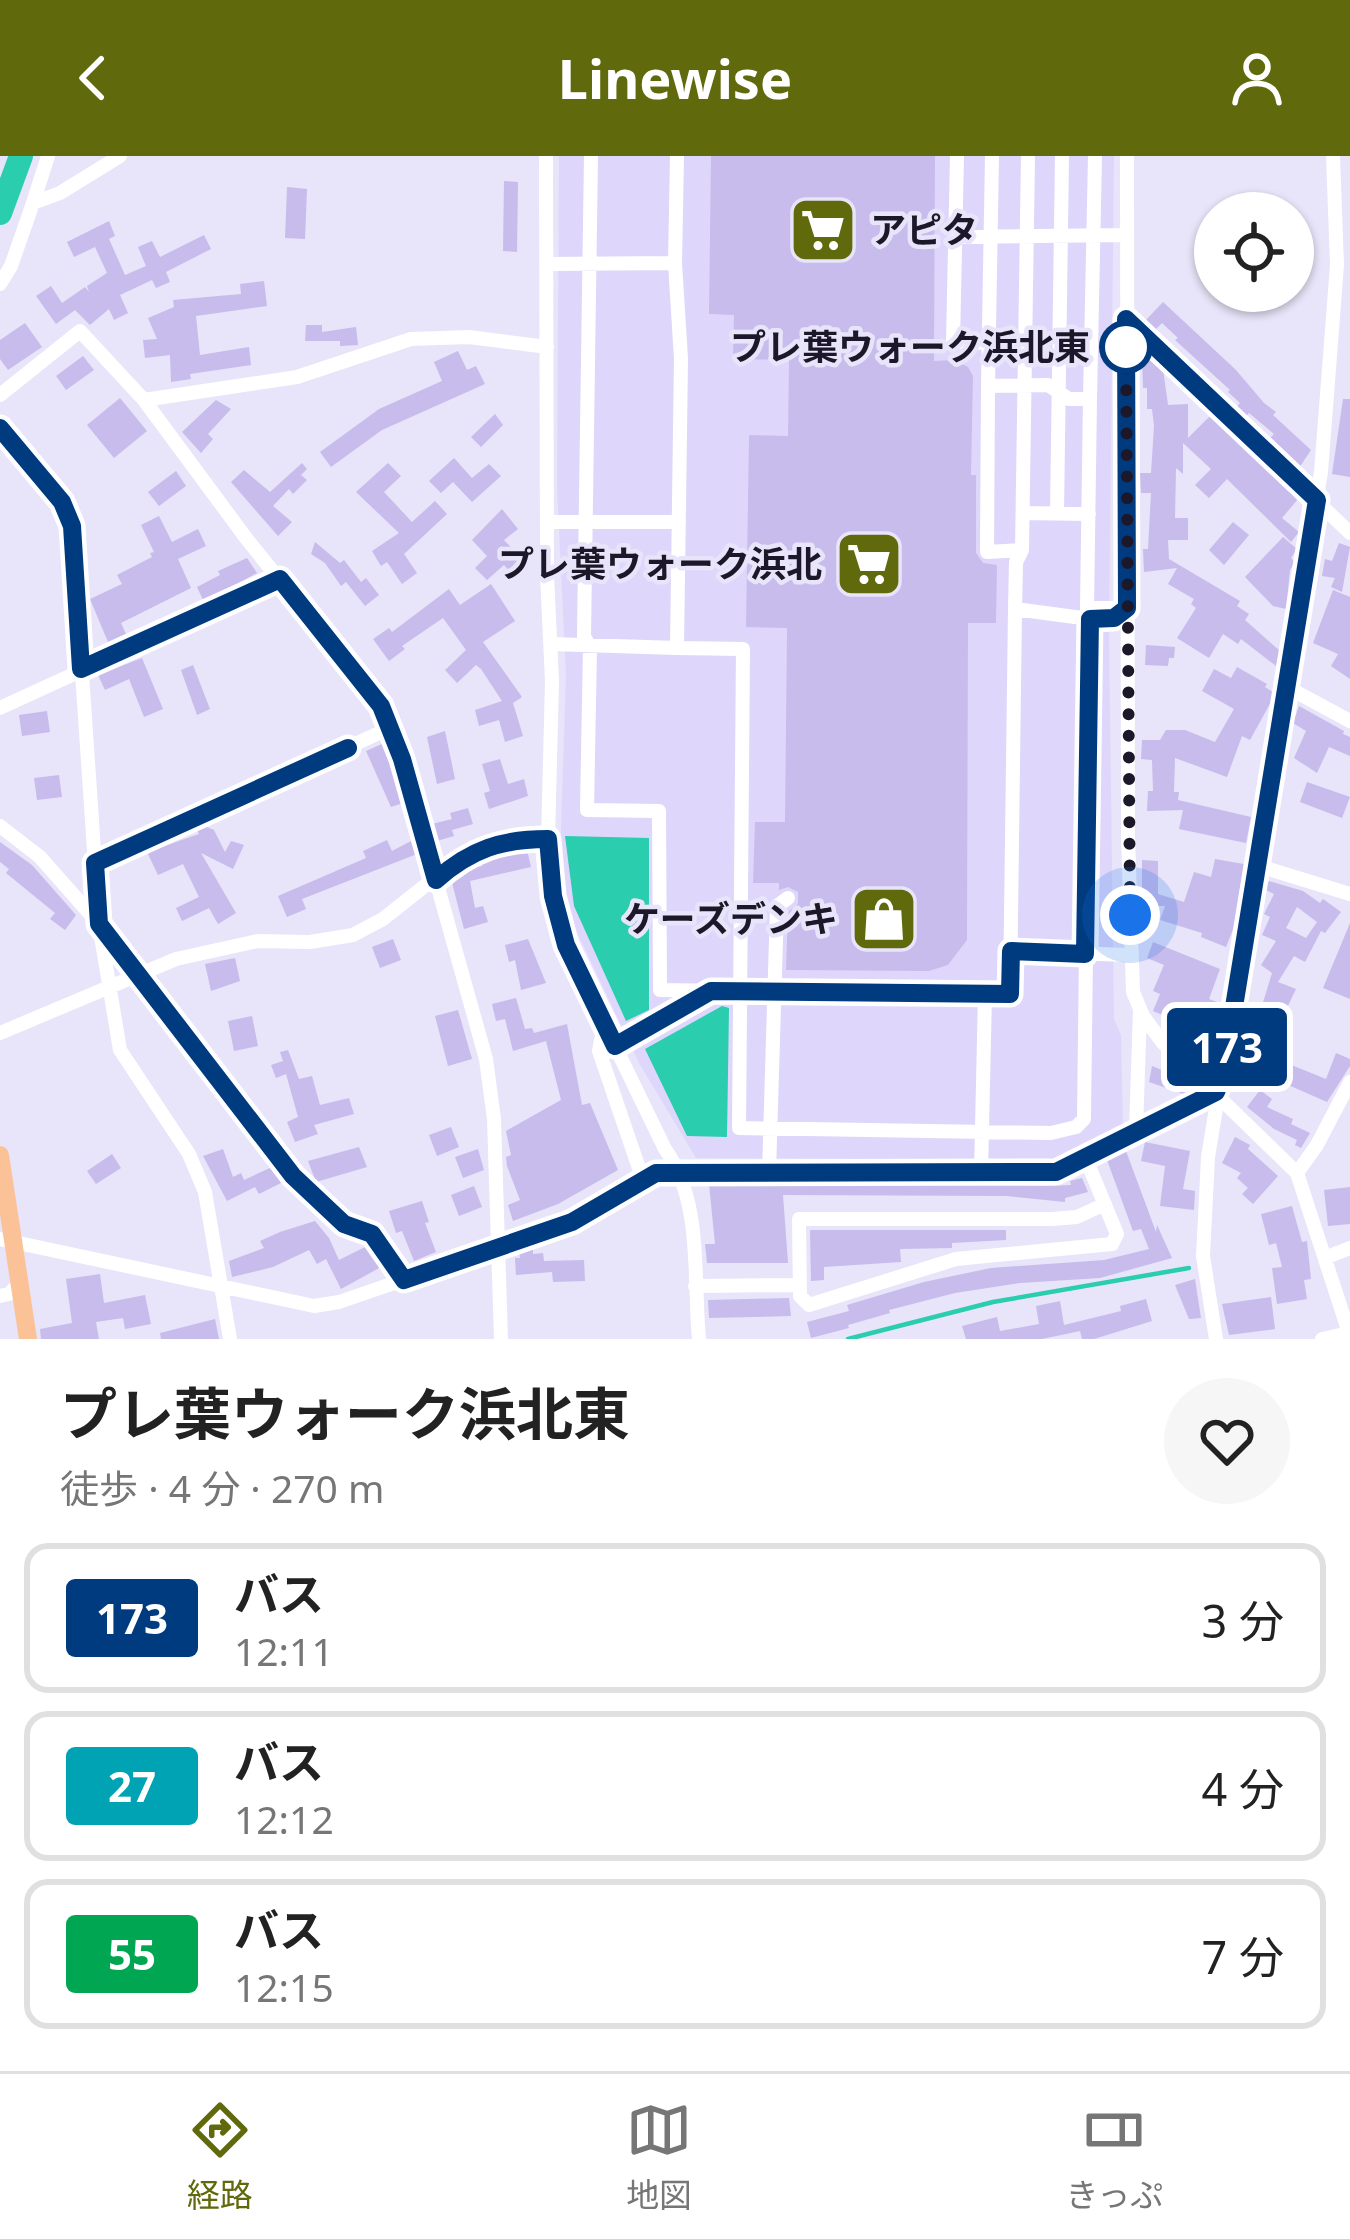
<!DOCTYPE html>
<html lang="ja">
<meta charset="utf-8">
<style>
:root{--surface:#fff;--page:#f6f6f6;--text:#222;--muted:#767676;--line:#e0e0e0;--accent:#60690c}
body{margin:0;font-family:"Noto Sans","Noto Sans JP",sans-serif;background:var(--page);color:var(--text);height:100vh;display:flex;flex-direction:column;font-size:45px;white-space:nowrap}
*{box-sizing:border-box;margin:0}
p{font-size:39px;color:var(--muted)}
.icon{flex:none;width:66px;height:66px;fill:none;stroke:currentColor;stroke-width:2;stroke-linecap:round;stroke-linejoin:round}
.map{position:relative;height:1183px;overflow:hidden}
.panel{display:flex;flex-direction:column;background:var(--surface);flex:1}
.panel>*{flex:none}
.badge{padding:0 24px;border-radius:9px;font-size:42px;line-height:78px}
.buttons{position:absolute;left:1194px;top:36px;display:grid;gap:24px}
.buttons a{display:grid;place-items:center;width:120px;height:120px;border-radius:50%;background:var(--surface);box-shadow:0 3px 9px #0004;font-size:60px}
.you{position:absolute;width:60px;height:60px;margin:-30px;border:9px solid #fff;border-radius:50%;background:#1a73e8;box-shadow:0 0 0 18px #1a73e833}
.map>.badge{position:absolute;translate:-50% -50%;box-shadow:0 0 0 6px #fff}
.round{display:grid;place-items:center;flex:none;width:126px;height:126px;border-radius:63px;background:var(--page)}
.head{display:flex;align-items:center;justify-content:space-between;height:204px;padding:0 60px}
h1{font-size:57px;font-weight:700;line-height:90px}
ul{padding:0;list-style:none}
li{display:flex;align-items:center;gap:36px;height:150px;margin:0 24px 18px;padding:0 36px;border:6px solid var(--line);border-radius:24px}
li div{flex:1}
li b{display:block;font-size:45px}
li em{font-style:normal}
li .badge{min-width:132px;font-weight:700;text-align:center}
header{display:flex;justify-content:space-between;align-items:center;height:156px;padding:0 60px;background:var(--accent);color:#fff;font-size:54px;font-weight:700}
.tabs{display:flex;justify-content:space-around;align-items:center;height:168px;border-top:3px solid var(--line);background:var(--surface);font-size:33px;color:var(--muted)}
.tabs a{display:grid;justify-items:center;gap:6px}
.tabs .active{color:var(--accent)}
.map>svg:first-child{display:block}
.built{fill:#dfd7fb}
.water{fill:#2acdae}
.lines{fill:none;stroke-linecap:round;stroke-linejoin:round}
.stream{stroke:#2acdae;stroke-width:4.5}
.river{stroke:#2acdae;stroke-width:24}
.building{fill:#c7bcec;fill-rule:evenodd}
.minor{stroke:#fff;stroke-width:14}
.major{stroke:#fbc297;stroke-width:18}
.line-casing{stroke:#fff;stroke-width:27}
.line{stroke:#003b80;stroke-width:18}
.walk{stroke:#1c182a;stroke-width:12;stroke-dasharray:0 21.6}
.stop-dot{fill:#fff;stroke:#003b80;stroke-width:6}
.labels{text-anchor:middle;stroke-width:9;stroke-linejoin:round;paint-order:stroke}
.poi-label{font-size:36px;font-weight:bold;fill:#1c182a;stroke:#e8e4f9;text-anchor:end}
.stop-label{font-size:36px;font-weight:bold;fill:#1c182a;stroke:#e8e4f9;text-anchor:end}
</style>
<header><svg class="icon" aria-label="back" viewBox="0 0 24 24"><path d="M15 5l-7 7 7 7"/></svg>Linewise<svg class="icon" aria-label="person" viewBox="0 0 24 24"><circle cx="12" cy="8" r="4"/><path d="M4 21q1-7 8-7t8 7"/></svg></header>
<div class="map">
<svg width="1350" height="1183" viewBox="0 0 1350 1183">
<rect width="100%" height="100%" fill="#e8e4f9"/>
<path class="built" d="M559 0H1114L1109 484 1114 863 1121 879 1123 970 1053 1004 696 1002 639 907 572 766 560 704 566 519 557 331Z"/>
<path class="water" d="M565 680 649 682V854L626 865 574 750Z
M722 850 729 852 727 981 687 980 645 893Z"/>
<g class="lines">
<path class="stream" d="M848 1183 993 1146 1189 1112"/>
<path class="river" d="M0 57 21 0"/>
</g>
<path class="building" d="M711 0H935L934 205 955 204 968 211 973 220 971 319H976V397L983 407 997 409 996 467H968L967 784 948 809 929 815 786 814 788 756 798 748V736L788 731 779 734V727H753L755 666H785L787 472 746 471 749 279 788 280 789 204 733 203 734 159 709 158Z
M504 25 518 26 517 96 503 95Z
M287 31 307 33 305 83 285 82Z
M109 65 115 80 109 83 125 119 146 110 138 91 152 85 160 101 204 79 211 93 166 116 170 126 156 132 152 124 120 139 128 157 114 164 109 153 90 169 75 154 56 168 36 140 51 130 62 147 85 131 89 136 87 130 107 117 95 91 74 101 67 86Z
M264 125 267 150 196 160 200 199 249 191 251 209 190 218 191 223 171 226 170 199 145 202 143 184 157 183 148 162 174 151 173 144 241 138 240 128Z
M1163 146 1236 214 1264 247 1276 256 1273 259 1311 294 1299 312 1269 283 1274 278 1249 257 1245 261 1236 252 1240 247 1228 236 1230 234 1175 184 1178 182 1162 167 1155 174 1145 165Z
M25 167 42 191 8 214 0 203V184Z
M306 169H322V176L356 171 358 189 340 190V185H305Z
M458 195 467 214 476 210 485 228 382 274 331 311 320 296 379 253 442 225 434 206Z
M83 200 94 214 66 234 56 220Z
M1142 202H1152L1163 213 1168 249 1188 248V282L1211 259 1298 343 1282 362 1299 376 1291 386 1227 323 1209 342 1195 329 1211 313 1183 287V318L1176 312 1175 362H1188V384H1168L1169 403 1240 445 1237 450 1249 458 1245 464 1280 495 1276 510 1241 483 1238 488 1223 478 1209 502 1177 482 1196 452 1191 448 1194 443 1168 428 1177 412 1144 416 1143 393H1148L1151 337H1141L1140 317H1151L1154 270 1152 253H1147V232H1143Z
M120 242 147 275 114 302 87 269Z
M1343 243H1350V321L1332 318Z
M216 244 231 253 208 278 213 283 201 297 182 276Z
M495 258 503 269 481 291 471 281Z
M454 302 472 322 489 308 501 320 472 346 453 326 441 337 429 325Z
M302 307 307 313 301 319 307 324 293 338 289 333 273 350 292 366 278 380 231 326 244 314 270 336Z
M388 307 401 320 384 336 412 366 435 345 447 358 404 398 417 417 402 428 387 406 381 410 372 395 399 377 356 336Z
M176 315 186 330 159 350 148 336Z
M502 353 518 373 504 384 524 405 511 417 504 409 487 424 475 412 487 400 472 384Z
M159 360 172 386 198 373 206 390 178 403 191 432 121 467 126 478 108 486 90 443 122 428 117 419 152 401 150 397 154 396 141 369Z
M1233 366 1249 379 1224 409 1209 394Z
M1283 381 1297 393 1291 402 1295 406 1290 414 1286 453 1273 450 1245 421Z
M315 386 340 407 344 404 361 426 366 422 379 439 365 450 346 426 341 430 325 407 311 398Z
M1339 387 1350 391 1342 436 1331 431 1335 422 1322 420 1325 403 1332 405Z
M247 402 257 417 204 446 197 431 220 419 218 415Z
M491 428 515 465 483 486 522 541 513 547 523 580 505 586 499 564 479 570 475 554 502 545 481 513 476 509 457 527 445 514 466 494 443 462 402 490 405 493 389 505 373 483 389 472 392 476 449 433 460 449Z
M1333 434 1350 441V523L1331 510 1338 498 1313 487Z
M1146 489 1175 491 1174 502H1169L1168 510 1145 509Z
M142 502 163 553 144 561 129 523 105 534 98 519Z
M193 509 210 553 197 559 181 514Z
M1237 511 1267 528 1265 531 1273 536 1272 544 1250 584 1242 580 1227 621 1175 602 1174 636H1179L1178 644 1251 661 1246 687 1179 673 1183 654 1147 655 1148 635H1153L1152 604 1141 603 1142 584H1160L1166 574H1185L1215 586 1234 553 1202 535 1214 513 1231 522Z
M1299 550 1344 575 1343 578 1350 581V600L1329 591 1317 617 1294 602 1306 575 1293 567Z
M47 555 50 576 22 580 19 559Z
M445 575 455 623 437 628 427 581Z
M384 587 403 647 391 651 366 595Z
M500 603 508 628 524 623 528 640 489 653 484 637 490 635 482 608Z
M59 619 62 641 37 644 34 622Z
M1307 626 1350 641 1342 662 1300 646Z
M468 652 473 668 452 674 454 680 437 685 432 668 452 663 450 657Z
M205 670 214 674 225 696 231 685 244 689 233 713 201 697 236 757 218 768 209 752 182 765 176 752 199 741 183 708 158 719 147 696 199 678 197 674Z
M387 684 392 695 411 685 417 698 302 743 306 753 287 761 278 740 366 702 363 695Z
M0 686 32 709 76 759 65 774 50 763 55 757 6 717 9 713 0 706Z
M523 694H527L531 711 470 725 475 752 483 750 488 766 464 773 451 723 463 714 482 710V704Z
M1215 703 1244 708 1234 771 1226 791 1201 781 1202 777 1160 764 1165 750H1142V704L1158 705V738L1184 746 1194 716 1211 721Z
M1269 725 1303 735 1320 747 1323 743 1341 756 1325 777 1321 775 1305 806 1294 800 1278 826 1296 833 1270 887 1279 891 1270 912 1250 903 1265 866 1258 863 1272 817 1261 809 1276 785 1262 779 1270 761 1264 758 1274 738 1264 733ZM1297 751 1317 766 1306 782 1286 772Z
M1350 767V843L1323 832Z
M393 783 401 804 380 812 372 791Z
M528 783 546 827 521 834 515 804 509 806 505 789Z
M1153 786 1220 813 1209 843 1217 846 1203 884 1185 877 1184 868 1153 855 1160 838 1153 835 1164 809 1147 802Z
M235 802 240 825 211 835 205 808Z
M516 842 525 873 532 872 534 877 567 868 582 949 590 947 618 1014 558 1048 513 1065 508 1049 520 1044 507 1010 506 1001 511 999 506 975 561 944 546 885 513 895 505 863 496 865 492 848Z
M458 854 472 903 448 910 435 860Z
M252 860 258 890 234 895 228 865Z
M288 894 299 923 312 920 320 949 349 942 354 958 314 969 318 978 295 986 287 966 298 961 286 918 276 922 271 909 283 905 280 896Z
M1336 897 1350 903V910L1327 946 1277 924 1284 906 1326 923Z
M1152 910 1184 923 1190 929 1187 939 1149 926Z
M1260 934 1272 943 1267 951 1293 963 1291 968 1310 977 1301 992 1295 989 1297 984 1274 973 1247 951Z
M451 971 459 991 437 1000 429 979Z
M1235 981 1250 989 1248 993 1278 1020 1253 1048 1242 1038 1248 1032 1237 1022 1241 1017 1222 1007Z
M1145 986 1190 995 1183 1033 1195 1035 1194 1054 1160 1050 1165 1010 1141 1005Z
M359 991 367 1011 316 1026 308 1005Z
M223 993 233 1021 241 1017 244 1024 272 1011 281 1027 259 1038 255 1031 227 1045 203 1000Z
M478 993 484 1014 463 1022 455 1001Z
M1126 995 1156 1076 1157 1069 1172 1102 1100 1122 1020 1127 955 1137 889 1154 890 1157 848 1169 849 1172 811 1182 807 1166 849 1155 847 1149 924 1126 991 1112 1104 1104 1149 1093 1141 1073 1133 1075 1107 1004Z
M112 998 121 1012 96 1028 87 1015Z
M1082 1022 1088 1036 1065 1042V1046L1007 1040 783 1039 788 1107H707L705 1088H715L709 1028 1047 1030 1071 1029 1070 1025Z
M474 1030 482 1051 459 1060 451 1039Z
M1350 1031V1068L1328 1070 1324 1034Z
M422 1045 429 1066 425 1067 436 1096 414 1105 402 1075 396 1077 389 1055Z
M1292 1050 1302 1086 1307 1085 1311 1123 1304 1124 1307 1143 1277 1148 1272 1112 1282 1111 1276 1087 1269 1089 1261 1058Z
M315 1065 329 1082 339 1104 367 1090 381 1111 341 1133 326 1103 317 1108 309 1094 273 1111 232 1121 229 1105 264 1092 260 1085 280 1076Z
M810 1074H1006V1084L952 1087V1092L900 1093 901 1106 824 1111V1124L811 1125Z
M533 1093V1098L543 1097 544 1105 584 1104 585 1125 553 1126 552 1116 516 1119 515 1102H520L519 1096Z
M100 1118 104 1147 145 1139 151 1168 125 1173 123 1162 96 1166 99 1183H41L40 1173 72 1167 66 1123Z
M1195 1123 1201 1162 1189 1163 1175 1129Z
M1271 1141 1275 1173 1229 1179 1222 1148Z
M789 1142 791 1160 709 1162 708 1144Z
M1146 1143 1152 1165 1094 1183H1082L1080 1175 1042 1183H966L962 1170 997 1161 1000 1175 1039 1168 1036 1150 1060 1145 1064 1169 1121 1155 1120 1150Z
M215 1163 219 1183H161L160 1177Z"/>
<g class="lines">
<path class="minor" d="M48 0 33 47 60 37 120 0
M546 0 547 418 552 526 548 683 553 740 566 789 665 993C703 1046 693 1121 699 1183
M957 0 953 186 989 187
M1127 0 1128 680 1133 836 1143 860 1163 887 1297 1017 1350 1180
M955 81 1127 79
M675 107 677 0
M546 108 675 107 681 203 677 492 743 493 739 972 1051 977 1076 971 1084 963 1090 463 1015 453 1010 839 660 834 659 655 587 654 590 491 584 480 591 0
M0 128 11 110 33 47
M1127 163 1350 377
M988 230 992 0
M0 239 80 175 144 244 246 382 381 550 402 603 486 903 494 963 501 1183
M1090 243 1095 0
M144 244 297 221 411 183 469 181 547 191
M0 272 62 347 72 370 99 768 120 894 189 998 205 1036 230 1183
M1023 357 1089 358
M1057 357 1062 0
M547 366H679
M1022 394 987 396 988 230 1048 229 1069 243H1090L1087 452H1127
M1015 453 1016 406 1022 394 1028 0
M551 488 677 492
M1285 530 1350 565
M0 552 281 423
M0 670 40 701 99 768 293 1020 344 1068 372 1078 404 1123
M95 707 390 572
M1256 709 1350 738
M1011 795 1130 799
M0 877 176 803 258 785 310 786 353 779 383 763 460 702 483 691 522 683H548
M609 877 601 884 599 895 643 1024
M615 890 707 838
M1132 980 1216 936
M1086 1003 1117 1078 1112 1088 956 1103 809 1149 800 1140 799 1063H1052L1077 1061 1105 1048
M769 1016 777 750 788 742
M981 1017 985 838
M1297 1017 1317 989 1350 926
M0 1083 314 1150 339 1146 572 1066 656 1017 1056 1016 1132 980 1136 974 1140 855
M1327 1101 1350 1092
M695 1130 797 1129
M0 1140 9 1138 19 1128
M1216 1183 1203 1100 1208 1001 1321 316 1337 109 1333 0
M1322 1183 1349 1177"/>
<path class="major" d="M0 999 28 1183"/>
</g>
<g class="lines">
<defs>
<path id="line" d="M0 272 62 346 72 370 81 513 280 423 381 550 402 603 436 724C471 693 502 683 548 683L553 740 566 789 615 890 711 835 1010 838 1011 795 1085 798 1090 463 1114 462 1127 452 1126 163 1317 344 1223 918 1216 936 1056 1016 656 1017 572 1066 404 1124 372 1078 344 1068 293 1020 99 768 95 707 348 592"/>
</defs>
<use href="#line" class="line-casing"/>
<use href="#line" class="line"/>
<path class="walk" d="M1126 191 1130 759"/>
</g>
<defs>
<symbol id="supermarket-square" viewBox="-11 -11 22 22"><rect x="-9" y="-9" width="18" height="18" rx="4" fill="#60690c" stroke="#e8e4f9"/><path d="M-6-5.5h2.5l.6 2H6L4.5 2H-2.5L-4.4-4H-6ZM-1.5 3.2a1.3 1.3 0 1 0 .1 0ZM3 3.2a1.3 1.3 0 1 0 .1 0Z" fill="#fff"/></symbol>
<symbol id="shop-square" viewBox="-11 -11 22 22"><rect x="-9" y="-9" width="18" height="18" rx="4" fill="#60690c" stroke="#e8e4f9"/><path d="M-5-2.5h2.3a2.7 3.5 0 0 1 5.4 0H5L5.5 6h-11ZM-1.5-2.5h3a1.5 2.3 0 0 0-3 0Z" fill="#fff"/></symbol>
</defs>
<g fill-rule="evenodd">
<use href="#supermarket-square" x="785" y="36" width="76" height="76"/>
<use href="#supermarket-square" x="831" y="370" width="76" height="76"/>
<use href="#shop-square" x="846" y="725" width="76" height="76"/>
</g>
<circle class="stop-dot" cx="1126" cy="191" r="24"/>
<g class="labels">
<g class="poi-label">
<text x="870" y="87" text-anchor="start">アピタ</text>
<text x="822" y="421">プレ葉ウォーク浜北</text>
<text x="838" y="776">ケーズデンキ</text>
</g>
<g class="stop-label">
<text x="1090" y="204">プレ葉ウォーク浜北東</text>
</g>
</g>
</svg>
<div class="buttons">
<a><svg class="icon" aria-label="locate" viewBox="0 0 24 24"><circle cx="12" cy="12" r="6"/><path d="M12 2v4M12 18v4M2 12h4M18 12h4"/></svg></a>
</div>
<div class="you" style="left:1130px;top:759px"></div>
<b class="badge" style="left:1227px;top:891px;background:#003b80;color:#fff">173</b>
</div>
<section class="panel">
<div class="head"><div><h1>プレ葉ウォーク浜北東</h1><p>徒歩 · 4 分 · 270 m</p></div><a class="round"><svg class="icon" aria-label="heart" viewBox="0 0 24 24"><path d="M12 20l-8-8c-3-5 5-10 8-4 3-6 11-1 8 4z"/></svg></a></div>
<ul>
<li><span class="badge" style="background:#003b80;color:#fff">173</span><div><b>バス</b><p>12:11</p></div><em>3 分</em></li>
<li><span class="badge" style="background:#00a3b4;color:#fff">27</span><div><b>バス</b><p>12:12</p></div><em>4 分</em></li>
<li><span class="badge" style="background:#00a651;color:#fff">55</span><div><b>バス</b><p>12:15</p></div><em>7 分</em></li>
</ul>
</section>
<nav class="tabs">
<a class="active"><svg class="icon" aria-label="directions" viewBox="0 0 24 24"><path d="M12 3l9 9-9 9-9-9zM9 14v-3h6M13 9l2 2-2 2"/></svg>経路</a>
<a><svg class="icon" aria-label="map" viewBox="0 0 24 24"><path d="M3 6l6-2 6 2 6-2v14l-6 2-6-2-6 2zM9 4v14M15 6v14"/></svg>地図</a>
<a><svg class="icon" aria-label="tickets" viewBox="0 0 24 24"><path d="M3 7h18v10H3zM15 7v10"/></svg>きっぷ</a>
</nav>
